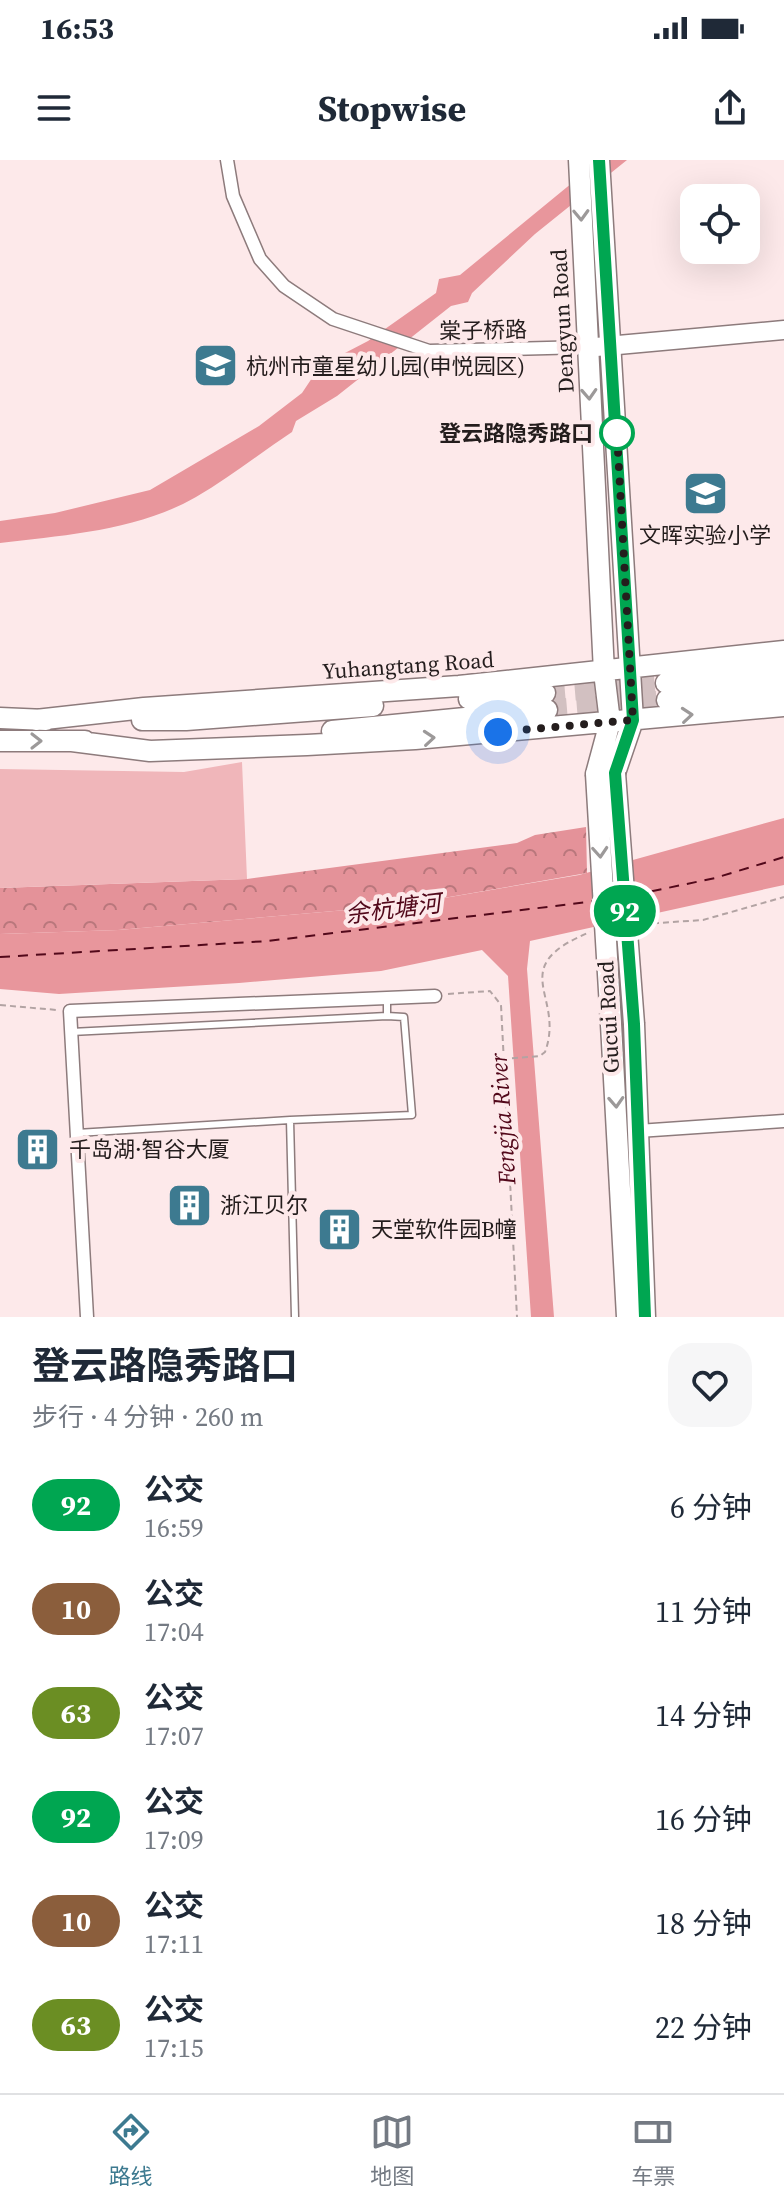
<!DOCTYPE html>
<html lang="zh">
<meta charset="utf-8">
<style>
:root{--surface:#fff;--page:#f6f6f7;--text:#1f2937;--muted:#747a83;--line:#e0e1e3;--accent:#3d7a90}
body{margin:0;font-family:"Source Serif 4","Noto Sans SC",serif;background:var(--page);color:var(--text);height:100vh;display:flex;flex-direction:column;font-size:30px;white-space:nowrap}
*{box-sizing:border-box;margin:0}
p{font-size:26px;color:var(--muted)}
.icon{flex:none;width:44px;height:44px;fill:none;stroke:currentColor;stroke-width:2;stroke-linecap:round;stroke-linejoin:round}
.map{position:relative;height:1157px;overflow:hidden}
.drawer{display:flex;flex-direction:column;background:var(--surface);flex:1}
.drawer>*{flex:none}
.badge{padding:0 16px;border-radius:26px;font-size:28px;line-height:52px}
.fabs{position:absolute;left:680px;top:24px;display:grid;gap:16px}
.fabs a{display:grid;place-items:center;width:80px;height:80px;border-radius:16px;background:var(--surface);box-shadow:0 8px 32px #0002;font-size:40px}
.you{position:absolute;width:40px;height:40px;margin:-20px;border:6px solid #fff;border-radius:50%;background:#1a73e8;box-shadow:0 0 0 12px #1a73e833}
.map>.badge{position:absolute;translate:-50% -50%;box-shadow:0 0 0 4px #fff}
.round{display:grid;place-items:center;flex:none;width:84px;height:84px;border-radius:24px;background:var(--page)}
.head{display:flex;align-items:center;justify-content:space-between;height:136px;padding:0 32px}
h1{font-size:38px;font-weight:700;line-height:60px}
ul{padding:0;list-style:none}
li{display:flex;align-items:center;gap:24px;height:104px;padding:0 32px}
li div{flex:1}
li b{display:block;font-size:30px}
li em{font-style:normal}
li .badge{min-width:88px;font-weight:700;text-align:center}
.status{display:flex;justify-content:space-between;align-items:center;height:56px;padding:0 40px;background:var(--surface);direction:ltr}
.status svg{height:22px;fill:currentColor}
header{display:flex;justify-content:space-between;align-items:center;height:104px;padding:0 32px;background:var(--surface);font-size:36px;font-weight:700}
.tab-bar{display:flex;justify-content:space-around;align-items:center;height:112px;border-top:2px solid var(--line);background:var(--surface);font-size:22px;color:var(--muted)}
.tab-bar a{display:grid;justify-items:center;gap:4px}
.tab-bar .selected{color:var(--accent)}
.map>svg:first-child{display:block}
.forest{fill:url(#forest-crowns)}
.park{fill:#f0b6ba}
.water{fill:#e8969c}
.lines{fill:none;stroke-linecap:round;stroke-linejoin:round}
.ferry{stroke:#52081a;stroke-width:2;stroke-dasharray:10 8;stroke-linecap:butt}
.primary-tunnel{stroke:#d2c0c1;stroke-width:20;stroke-dasharray:20 10;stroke-linecap:butt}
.lane-casing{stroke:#8d7b7c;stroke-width:9}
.street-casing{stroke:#8d7b7c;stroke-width:15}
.secondary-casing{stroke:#8d7b7c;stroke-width:21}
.primary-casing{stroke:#8d7b7c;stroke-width:23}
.path{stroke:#b2a3a3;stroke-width:2;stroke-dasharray:6 4;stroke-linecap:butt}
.lane{stroke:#fff;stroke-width:6}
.street{stroke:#fff;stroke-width:12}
.secondary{stroke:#fff;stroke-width:18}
.primary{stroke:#fff;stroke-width:20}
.primary-bridge-casing{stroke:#8d7b7c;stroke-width:23;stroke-linecap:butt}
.primary-bridge{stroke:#fff;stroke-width:20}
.oneway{stroke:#9c9999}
.line-casing{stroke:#fff;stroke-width:18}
.line{stroke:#00a651;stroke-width:12}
.walk{stroke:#241d1d;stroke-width:8;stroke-dasharray:0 14.4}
.stop-dot{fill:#fff;stroke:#00a651;stroke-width:4}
.labels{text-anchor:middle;stroke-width:8;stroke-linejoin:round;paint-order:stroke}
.street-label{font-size:22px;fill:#241d1d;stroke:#fde9ea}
.poi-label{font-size:22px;fill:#241d1d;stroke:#fde9ea;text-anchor:start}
.stop-label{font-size:22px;font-weight:bold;fill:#241d1d;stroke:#fde9ea;text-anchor:end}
.water-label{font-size:24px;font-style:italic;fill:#52081a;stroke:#fde9ea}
</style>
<div class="status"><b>16:53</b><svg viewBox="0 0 49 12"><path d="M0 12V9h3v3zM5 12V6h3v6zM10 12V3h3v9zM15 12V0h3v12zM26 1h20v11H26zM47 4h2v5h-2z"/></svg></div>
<header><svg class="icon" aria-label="menu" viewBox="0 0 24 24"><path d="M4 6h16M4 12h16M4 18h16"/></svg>Stopwise<svg class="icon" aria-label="share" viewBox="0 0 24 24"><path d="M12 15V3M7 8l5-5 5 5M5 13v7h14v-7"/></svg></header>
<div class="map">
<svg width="784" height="1157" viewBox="0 0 784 1157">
<defs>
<pattern id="forest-crowns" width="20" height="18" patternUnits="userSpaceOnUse" patternTransform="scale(2)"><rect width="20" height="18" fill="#e49299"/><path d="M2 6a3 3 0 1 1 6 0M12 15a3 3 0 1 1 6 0" fill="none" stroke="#b9777c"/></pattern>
</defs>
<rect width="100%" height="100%" fill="#fde9ea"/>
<path class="forest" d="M586 667 587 713 403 745 118 770 0 774V728L247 719 517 683 535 675Z"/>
<path class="park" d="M242 602 247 719 0 728V609L184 612Z"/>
<path class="water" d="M600 0H627L535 74 472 133 468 142 451 146 337 236 296 261 292 272C260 293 229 318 196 337 137 371 65 375 0 383V361L55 353 150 330 259 266 302 233 320 206 368 181 436 133 439 119 460 115Z
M784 658V725L530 781 527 809 554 1157H531L508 816 482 790 381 811 239 823 59 834 0 829V774L118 770 403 745 579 715Z"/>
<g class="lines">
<path class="ferry" d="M634 735 715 718 784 697
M0 797 268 781 596 741"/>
<path class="primary-tunnel" d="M545 533 666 523
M547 550 667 540"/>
<defs>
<path id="lane" d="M71 872 387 856V838
M290 960 412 955 404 857 387 856
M77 973 290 960 295 1157"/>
<path id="street" d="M227 0 233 36 260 99 284 126 333 159 429 191 587 187
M638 971 784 961
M87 1157 70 851 435 836"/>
<path id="secondary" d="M596 187 784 170"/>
<path id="primary" d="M579 0 604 512 610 562 596 614
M599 0 633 560 615 613
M666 523 784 509
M469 539 545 533
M667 540 784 529
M0 558 46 560
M36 560 144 548 459 526 784 491
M142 560H186L373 546
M332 571 547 550
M0 581H85
M72 581 150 591 307 585 415 579 784 546
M611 864 627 1157
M634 864 645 1157"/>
</defs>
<use href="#lane" class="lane-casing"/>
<use href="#street" class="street-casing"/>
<use href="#secondary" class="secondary-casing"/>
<use href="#primary" class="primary-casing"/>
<path class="path" d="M643 764 703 760 784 737
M448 834 490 831 501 845 517 1157
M0 845 57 850
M502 899 540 896 545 892C566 835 503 808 590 772"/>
<use href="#lane" class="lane"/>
<use href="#street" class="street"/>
<use href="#secondary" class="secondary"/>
<use href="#primary" class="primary"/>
<defs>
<path id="primary-bridge" d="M615 613 634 864
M596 614 611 864"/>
</defs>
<use href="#primary-bridge" class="primary-bridge-casing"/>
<use href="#primary-bridge" class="primary-bridge"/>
</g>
<defs><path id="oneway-chevron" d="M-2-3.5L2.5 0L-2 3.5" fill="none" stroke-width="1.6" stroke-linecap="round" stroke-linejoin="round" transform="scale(2)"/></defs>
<g class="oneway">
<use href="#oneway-chevron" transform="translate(581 55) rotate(88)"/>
<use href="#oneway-chevron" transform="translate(589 234) rotate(87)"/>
<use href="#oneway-chevron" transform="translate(687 555) rotate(-5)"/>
<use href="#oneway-chevron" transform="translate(429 578) rotate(-5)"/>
<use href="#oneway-chevron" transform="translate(36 581)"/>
<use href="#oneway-chevron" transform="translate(600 692) rotate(86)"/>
<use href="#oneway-chevron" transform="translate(616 942) rotate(87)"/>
</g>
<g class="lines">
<defs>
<path id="line" d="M599 0 633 560 615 613 634 864 645 1157"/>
</defs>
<use href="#line" class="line-casing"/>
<use href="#line" class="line"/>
<path class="walk" d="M498 572 633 560 617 273"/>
</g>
<defs>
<symbol id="school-square" viewBox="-11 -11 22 22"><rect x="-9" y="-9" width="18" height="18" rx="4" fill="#3d7a90" stroke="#fde9ea"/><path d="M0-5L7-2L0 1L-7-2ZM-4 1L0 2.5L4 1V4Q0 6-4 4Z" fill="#fff"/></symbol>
<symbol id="building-square" viewBox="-11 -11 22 22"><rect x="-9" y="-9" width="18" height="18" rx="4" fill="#3d7a90" stroke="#fde9ea"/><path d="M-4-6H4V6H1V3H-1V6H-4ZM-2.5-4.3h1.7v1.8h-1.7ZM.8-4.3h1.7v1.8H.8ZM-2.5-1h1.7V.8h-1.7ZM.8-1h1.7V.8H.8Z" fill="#fff"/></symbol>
</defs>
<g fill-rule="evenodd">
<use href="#school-square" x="190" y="180" width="51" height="51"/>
<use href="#school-square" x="680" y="308" width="51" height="51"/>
<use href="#building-square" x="12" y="964" width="51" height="51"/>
<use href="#building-square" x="164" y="1020" width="51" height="51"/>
<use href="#building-square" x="314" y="1044" width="51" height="51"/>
</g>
<circle class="stop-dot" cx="617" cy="273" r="16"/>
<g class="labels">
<g class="street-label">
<text transform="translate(562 161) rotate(-93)" y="8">Dengyun Road</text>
<text transform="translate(483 170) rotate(-1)" y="8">棠子桥路</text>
<text transform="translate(408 505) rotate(-4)" y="8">Yuhangtang Road</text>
<text transform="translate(608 857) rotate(-93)" y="8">Gucui Road</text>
</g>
<g class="poi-label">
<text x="246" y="214">杭州市童星幼儿园(申悦园区)</text>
<text x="705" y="383" text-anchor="middle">文晖实验小学</text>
<text x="69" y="997">千岛湖·智谷大厦</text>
<text x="220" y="1053">浙江贝尔</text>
<text x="371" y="1077">天堂软件园B幢</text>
</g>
<g class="stop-label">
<text x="593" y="281">登云路隐秀路口</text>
</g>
<g class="water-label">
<text transform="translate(393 749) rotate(-7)" y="8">余杭塘河</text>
<text transform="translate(503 959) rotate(-94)" y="8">Fengjia River</text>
</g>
</g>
</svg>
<div class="fabs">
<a><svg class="icon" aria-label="locate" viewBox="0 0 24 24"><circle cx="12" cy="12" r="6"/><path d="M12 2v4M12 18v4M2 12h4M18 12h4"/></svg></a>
</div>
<div class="you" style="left:498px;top:572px"></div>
<b class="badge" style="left:625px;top:751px;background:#00a651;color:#fff">92</b>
</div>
<section class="drawer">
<div class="head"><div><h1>登云路隐秀路口</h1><p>步行 · 4 分钟 · 260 m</p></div><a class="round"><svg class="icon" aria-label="heart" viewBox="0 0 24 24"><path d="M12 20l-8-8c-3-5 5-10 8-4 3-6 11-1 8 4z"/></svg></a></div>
<ul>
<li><span class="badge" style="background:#00a651;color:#fff">92</span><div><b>公交</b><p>16:59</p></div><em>6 分钟</em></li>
<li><span class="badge" style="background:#8b5e3c;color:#fff">10</span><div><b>公交</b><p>17:04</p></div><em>11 分钟</em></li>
<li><span class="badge" style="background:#6b8e23;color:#fff">63</span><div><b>公交</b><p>17:07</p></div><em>14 分钟</em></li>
<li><span class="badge" style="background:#00a651;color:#fff">92</span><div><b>公交</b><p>17:09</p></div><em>16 分钟</em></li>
<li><span class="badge" style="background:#8b5e3c;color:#fff">10</span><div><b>公交</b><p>17:11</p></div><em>18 分钟</em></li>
<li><span class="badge" style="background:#6b8e23;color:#fff">63</span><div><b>公交</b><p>17:15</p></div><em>22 分钟</em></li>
</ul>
</section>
<nav class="tab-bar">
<a class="selected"><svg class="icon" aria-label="directions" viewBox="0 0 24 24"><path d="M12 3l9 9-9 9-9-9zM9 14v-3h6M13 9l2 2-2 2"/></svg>路线</a>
<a><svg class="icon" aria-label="map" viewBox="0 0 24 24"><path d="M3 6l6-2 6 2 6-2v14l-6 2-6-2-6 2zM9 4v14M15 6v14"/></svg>地图</a>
<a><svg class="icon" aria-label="tickets" viewBox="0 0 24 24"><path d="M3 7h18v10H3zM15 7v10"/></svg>车票</a>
</nav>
